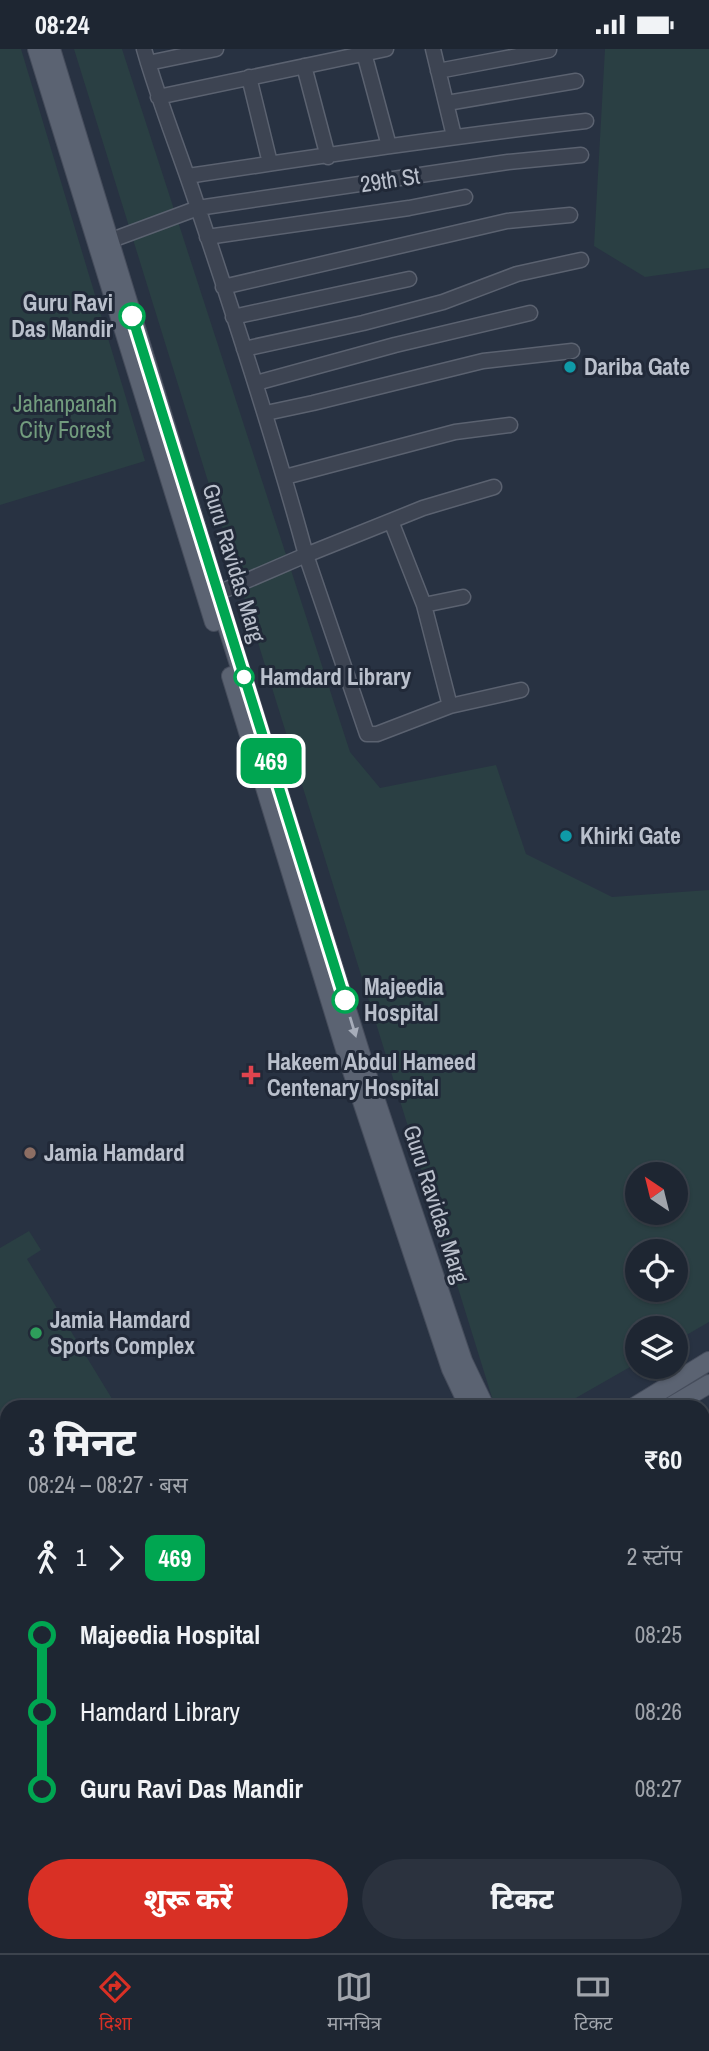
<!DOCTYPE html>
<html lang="hi">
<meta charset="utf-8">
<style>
:root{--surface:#1e2632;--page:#2b323e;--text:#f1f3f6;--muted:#a1a5ac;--line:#3c434d;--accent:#d93025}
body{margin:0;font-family:"Archivo Narrow","Noto Sans Devanagari",sans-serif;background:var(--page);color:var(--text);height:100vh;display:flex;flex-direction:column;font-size:26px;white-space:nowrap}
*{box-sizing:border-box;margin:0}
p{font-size:23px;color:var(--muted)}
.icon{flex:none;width:38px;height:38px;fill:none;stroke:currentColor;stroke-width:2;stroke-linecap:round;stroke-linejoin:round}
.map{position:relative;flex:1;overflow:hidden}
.drawer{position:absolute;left:0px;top:1351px;width:710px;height:553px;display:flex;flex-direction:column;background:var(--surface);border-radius:21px 21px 0 0;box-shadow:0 2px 5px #0004,0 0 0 2px var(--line)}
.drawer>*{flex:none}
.badge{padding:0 14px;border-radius:10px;font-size:24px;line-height:46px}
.needle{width:46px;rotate:325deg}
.buttons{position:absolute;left:625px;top:1113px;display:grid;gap:14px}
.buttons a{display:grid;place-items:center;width:63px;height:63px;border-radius:50%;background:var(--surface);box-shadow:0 2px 5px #0004,0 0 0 2px var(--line);font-size:35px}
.map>.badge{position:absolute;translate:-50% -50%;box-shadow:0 0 0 4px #fff}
.legs{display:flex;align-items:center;gap:10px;height:77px;padding:0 28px;font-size:23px}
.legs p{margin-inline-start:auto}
.overview{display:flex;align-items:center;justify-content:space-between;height:119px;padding:0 28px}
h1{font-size:38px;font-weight:800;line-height:52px}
.action{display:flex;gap:14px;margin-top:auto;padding:14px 28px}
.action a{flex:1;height:80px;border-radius:42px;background:var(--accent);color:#fff;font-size:28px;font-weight:800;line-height:80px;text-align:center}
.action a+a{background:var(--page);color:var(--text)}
ul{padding:0 28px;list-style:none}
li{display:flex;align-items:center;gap:24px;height:77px;font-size:26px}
li i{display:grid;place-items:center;width:10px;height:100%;margin:0 9px;background:currentColor}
li i::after{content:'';width:18px;height:18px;margin:-9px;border:5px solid;border-radius:50%;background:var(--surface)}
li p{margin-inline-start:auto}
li:first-child i{background:linear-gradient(#0000 50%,currentColor 0)}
li:last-child i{background:linear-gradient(currentColor 50%,#0000 0)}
.status{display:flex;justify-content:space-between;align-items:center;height:49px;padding:0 35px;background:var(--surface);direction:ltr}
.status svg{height:19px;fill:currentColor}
.tabs{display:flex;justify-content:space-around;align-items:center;height:98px;border-top:2px solid var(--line);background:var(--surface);font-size:19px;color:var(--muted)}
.tabs a{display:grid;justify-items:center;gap:4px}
.tabs .active{color:var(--accent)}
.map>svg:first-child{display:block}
.green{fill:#2a3f43;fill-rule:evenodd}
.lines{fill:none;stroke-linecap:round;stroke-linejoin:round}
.minor-casing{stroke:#5b6270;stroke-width:17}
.major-casing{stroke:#464d5c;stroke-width:20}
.minor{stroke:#3d4452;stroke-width:14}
.major{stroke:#5b6372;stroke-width:18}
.oneway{fill:#a7adba}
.line-1-casing{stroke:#fff;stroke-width:16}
.line-1{stroke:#00a651;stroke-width:10}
.stop-1-dot{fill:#fff;stroke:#00a651;stroke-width:3.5}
.culture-dot{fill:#0f9aa8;stroke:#212938;stroke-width:2.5}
.health-dot{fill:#e0444e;stroke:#212938;stroke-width:2.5}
.education-dot{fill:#8d6e63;stroke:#212938;stroke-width:2.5}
.leisure-dot{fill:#2e9e5b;stroke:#212938;stroke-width:2.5}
.labels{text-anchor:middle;stroke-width:6;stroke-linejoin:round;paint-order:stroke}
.street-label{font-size:23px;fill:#bac0cc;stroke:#212938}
.stop-label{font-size:23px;font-weight:bold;fill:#bac0cc;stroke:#212938;text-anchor:start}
.poi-label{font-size:23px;font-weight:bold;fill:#bac0cc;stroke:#212938;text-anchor:start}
.park-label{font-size:23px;fill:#729c7e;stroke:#212938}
</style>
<div class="status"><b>08:24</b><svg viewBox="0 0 49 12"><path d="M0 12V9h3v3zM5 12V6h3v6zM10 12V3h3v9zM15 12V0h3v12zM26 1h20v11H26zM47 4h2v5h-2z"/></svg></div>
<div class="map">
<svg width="709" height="1904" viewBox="0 0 709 1904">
<rect width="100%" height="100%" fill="#283242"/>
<path class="green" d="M0 0H21L145 412 0 456Z
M74 0H122L350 703 380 739 496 716 526 805 612 848 709 841V1273L676 1292V1279H637V1314L560 1358H507L494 1355ZM637 1125H676V1164H637ZM637 1202H676V1241H637Z
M605 0H709V219L645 228 594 197Z
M29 1182 41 1201 27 1210 117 1358H7V1437L0 1441V1199Z"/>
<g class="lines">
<defs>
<path id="minor" d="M144 0C159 53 180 104 197 156 236 272 274 388 306 506L218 544
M433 0 454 87
M364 4 389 97
M148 14 216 0
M304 17 328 108
M438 22 549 1
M249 28 270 114
M158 48 386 0
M447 54 576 32
M188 127C320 107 453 87 586 72
M207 188 409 159 465 148
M109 192 198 159 508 113 581 106
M223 238 507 172 570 166
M233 268 409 230
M244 300 363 274 443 253 517 225 581 211
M256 334 395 296 530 264
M266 364 313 354 483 312 572 302
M285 428 455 383 510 376
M494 438 423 459 306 506 367 685H377L450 657 521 641
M391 472 424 556 450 657
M424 556 463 548
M704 1861 709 1858
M435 1897 440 1904
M339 1898 340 1897
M544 1904 554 1897
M628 1904 637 1897"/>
<path id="major" d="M37 0 214 573
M51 0 222 561 368 1028 463 1312 485 1358
M231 627 348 1010 451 1320 469 1358
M634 1358 709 1312
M670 1358 709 1335
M0 1742 7 1738
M0 1764 7 1760"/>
</defs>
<use href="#minor" class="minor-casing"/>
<use href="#major" class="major-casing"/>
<use href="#minor" class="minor"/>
<use href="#major" class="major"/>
</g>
<defs><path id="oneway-solid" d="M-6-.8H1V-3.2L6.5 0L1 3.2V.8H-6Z" transform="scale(1.75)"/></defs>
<use class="oneway" href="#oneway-solid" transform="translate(353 978) rotate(73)"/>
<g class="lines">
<defs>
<path id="line-1" d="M132 267 345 951"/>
</defs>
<use href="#line-1" class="line-1-casing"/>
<use href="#line-1" class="line-1"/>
</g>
<g class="stop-1-dot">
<circle cx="132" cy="267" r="12"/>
<circle cx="244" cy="628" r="9"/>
<circle cx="345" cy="951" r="12"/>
</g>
<g class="culture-dot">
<circle cx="570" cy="318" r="7"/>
<circle cx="566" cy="787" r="7"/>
</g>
<path class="health-dot" d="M247.5 1015.5h7v7h7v7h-7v7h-7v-7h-7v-7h7z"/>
<circle class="education-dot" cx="30" cy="1104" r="7"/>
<circle class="leisure-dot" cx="36" cy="1284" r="7"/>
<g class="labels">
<g class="street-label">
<text transform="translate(390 131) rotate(-9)" y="8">29th St</text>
<text transform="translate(234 514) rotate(73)" y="8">Guru Ravidas Marg</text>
<text transform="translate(436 1155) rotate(72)" y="8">Guru Ravidas Marg</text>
</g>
<g class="stop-label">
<text x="113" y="262" text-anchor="end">Guru Ravi<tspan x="113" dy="26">Das Mandir</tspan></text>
<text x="260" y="636">Hamdard Library</text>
<text x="364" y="946">Majeedia<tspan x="364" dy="26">Hospital</tspan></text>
</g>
<g class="poi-label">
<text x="584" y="326">Dariba Gate</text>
<text x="580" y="795">Khirki Gate</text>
<text x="267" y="1021">Hakeem Abdul Hameed<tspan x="267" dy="26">Centenary Hospital</tspan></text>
<text x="44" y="1112">Jamia Hamdard</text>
<text x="50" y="1279">Jamia Hamdard<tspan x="50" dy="26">Sports Complex</tspan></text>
</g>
<g class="park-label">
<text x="65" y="363">Jahanpanah<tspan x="65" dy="26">City Forest</tspan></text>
</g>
</g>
</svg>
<div class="buttons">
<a><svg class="needle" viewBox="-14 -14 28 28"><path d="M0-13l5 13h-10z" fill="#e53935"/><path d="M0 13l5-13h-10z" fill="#a1a5ac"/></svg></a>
<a><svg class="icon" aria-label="locate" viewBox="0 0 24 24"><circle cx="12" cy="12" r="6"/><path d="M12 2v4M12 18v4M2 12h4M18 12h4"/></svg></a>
<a><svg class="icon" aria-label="layers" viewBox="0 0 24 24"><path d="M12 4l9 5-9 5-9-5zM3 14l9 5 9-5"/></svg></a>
</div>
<b class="badge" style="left:271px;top:712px;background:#00a651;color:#fff">469</b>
<section class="drawer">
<div class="overview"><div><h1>3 मिनट</h1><p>08:24 – 08:27 · बस</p></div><b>₹60</b></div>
<div class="legs"><svg class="icon" aria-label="walk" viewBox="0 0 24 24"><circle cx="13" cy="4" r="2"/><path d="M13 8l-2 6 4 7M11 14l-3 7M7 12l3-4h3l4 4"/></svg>1<svg class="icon" aria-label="forward" viewBox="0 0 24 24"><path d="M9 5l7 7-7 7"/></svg><b class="badge" style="background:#00a651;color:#fff">469</b><p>2 स्टॉप</p></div>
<ul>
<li><i style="color:#00a651"></i><b>Majeedia Hospital</b><p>08:25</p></li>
<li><i style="color:#00a651"></i><span>Hamdard Library</span><p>08:26</p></li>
<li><i style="color:#00a651"></i><b>Guru Ravi Das Mandir</b><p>08:27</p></li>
</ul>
<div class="action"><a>शुरू करें</a><a>टिकट</a></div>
</section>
</div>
<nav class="tabs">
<a class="active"><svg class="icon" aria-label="directions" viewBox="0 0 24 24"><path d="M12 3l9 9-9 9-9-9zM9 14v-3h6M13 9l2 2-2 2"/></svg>दिशा</a>
<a><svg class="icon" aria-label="map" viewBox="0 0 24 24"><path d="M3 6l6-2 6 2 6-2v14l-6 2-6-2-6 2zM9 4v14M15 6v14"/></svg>मानचित्र</a>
<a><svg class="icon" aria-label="tickets" viewBox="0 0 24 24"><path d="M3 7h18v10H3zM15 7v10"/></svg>टिकट</a>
</nav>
